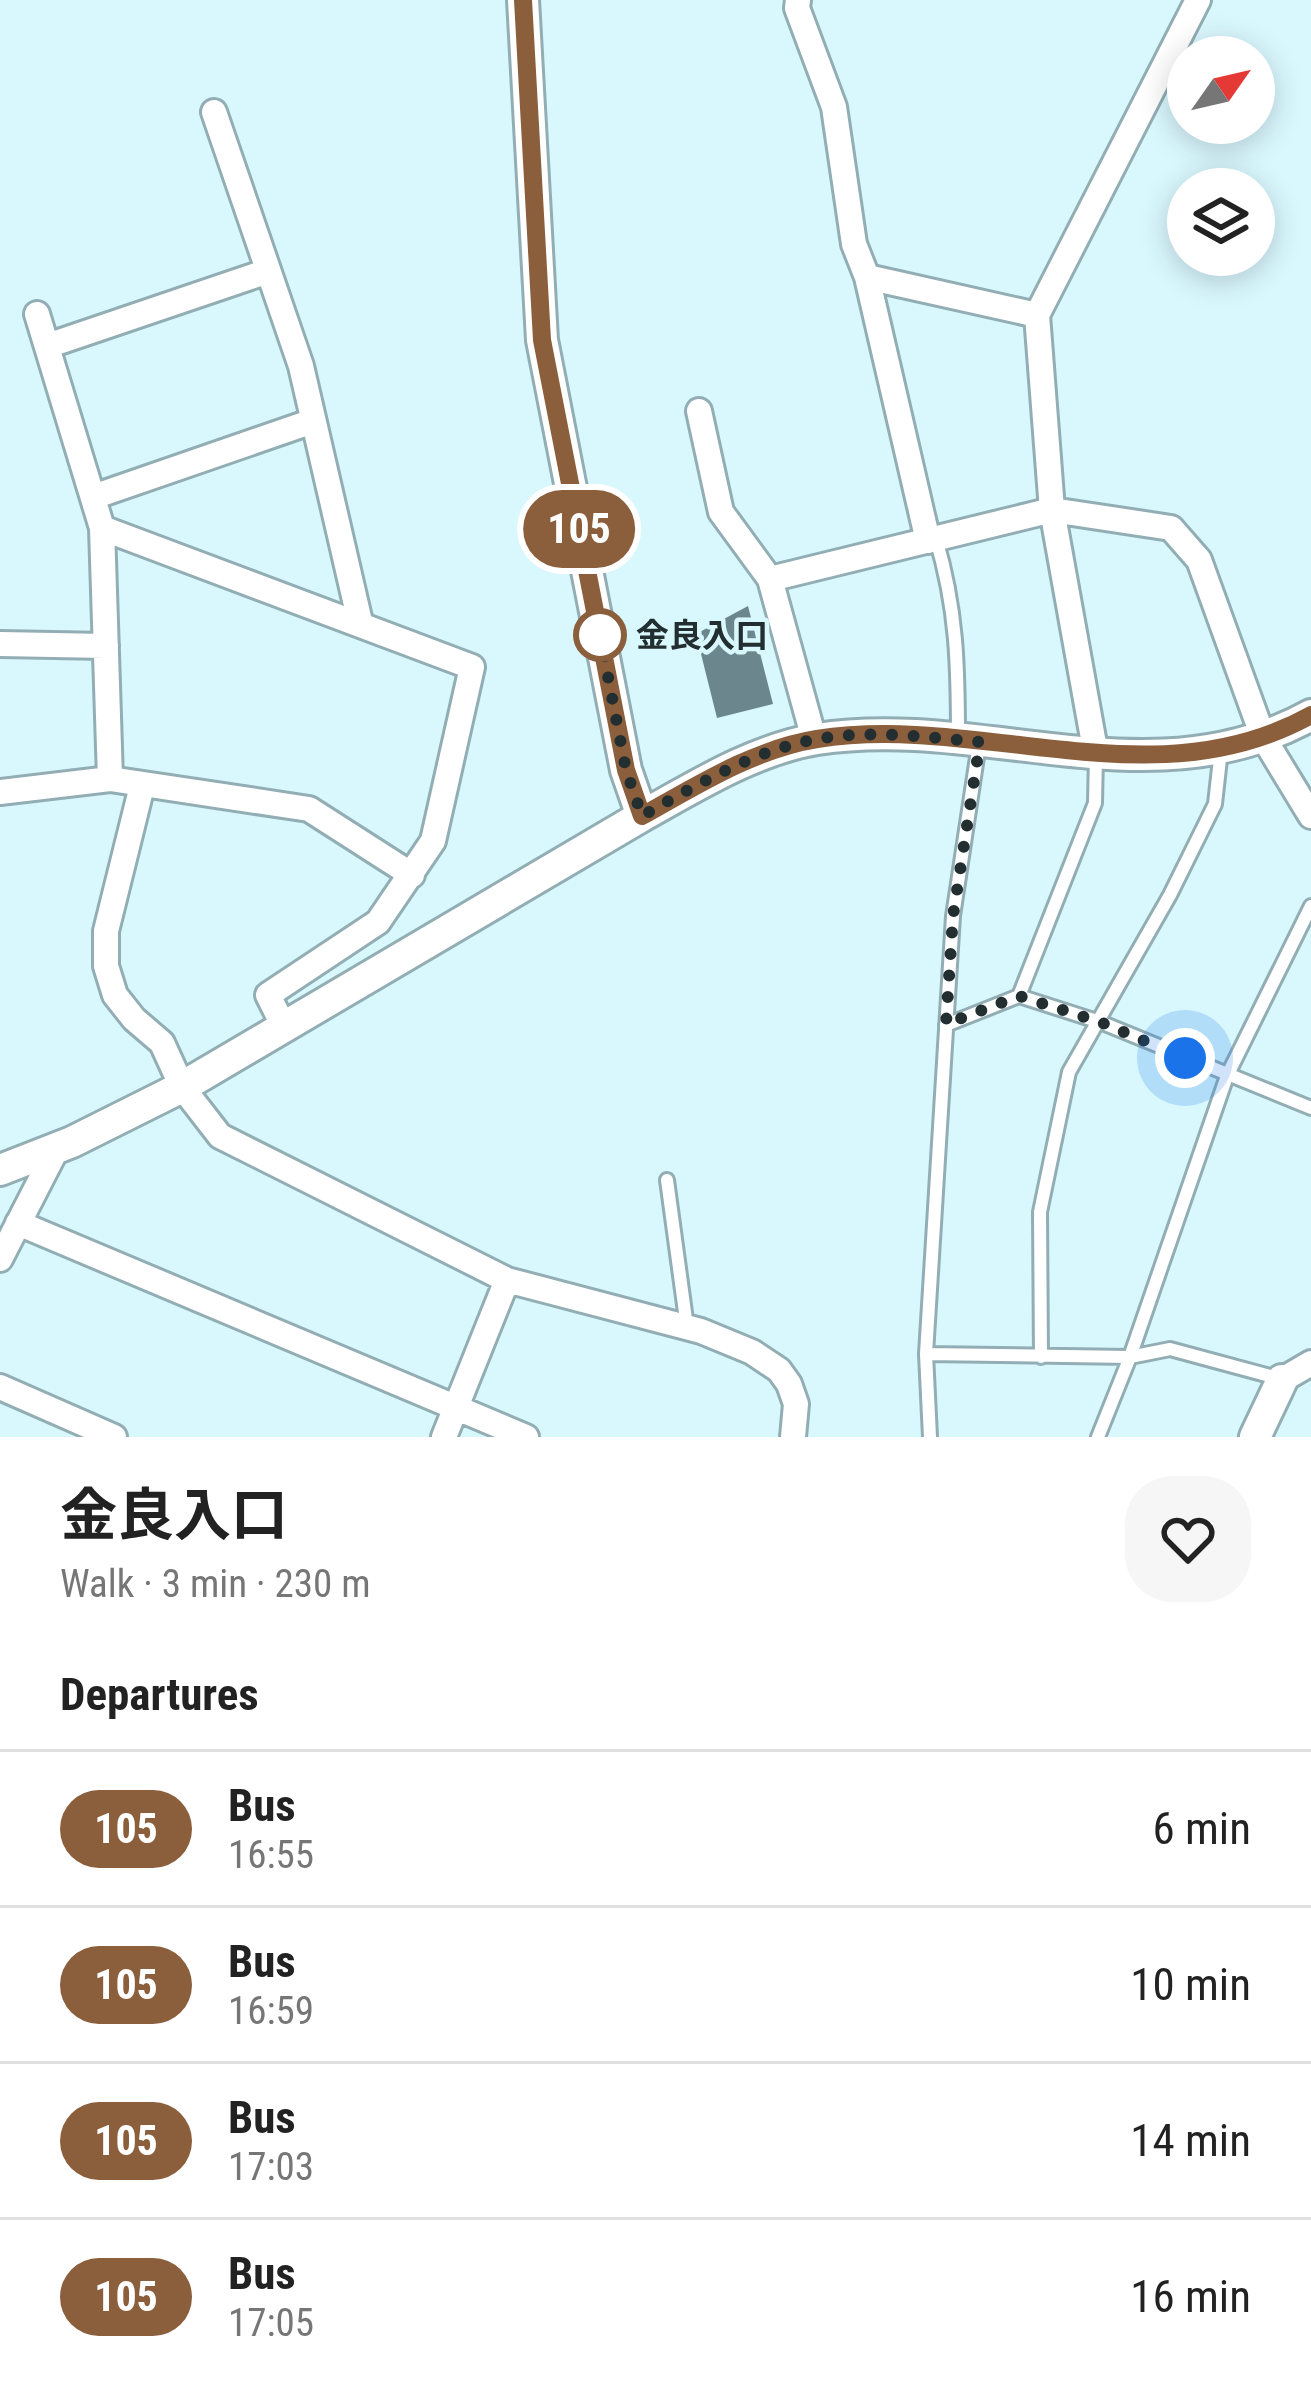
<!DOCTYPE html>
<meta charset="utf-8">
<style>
:root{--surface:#fff;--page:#f6f6f6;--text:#222;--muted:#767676;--line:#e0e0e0}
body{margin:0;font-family:"Roboto Condensed","Noto Sans JP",sans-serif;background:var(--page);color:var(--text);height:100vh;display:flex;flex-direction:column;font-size:45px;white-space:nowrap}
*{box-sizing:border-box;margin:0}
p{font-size:39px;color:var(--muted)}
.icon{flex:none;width:66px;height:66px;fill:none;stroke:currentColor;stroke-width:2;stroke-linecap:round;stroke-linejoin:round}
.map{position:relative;height:1437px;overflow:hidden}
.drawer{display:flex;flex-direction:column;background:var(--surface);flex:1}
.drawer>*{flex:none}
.badge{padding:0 24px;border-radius:39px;font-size:42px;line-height:78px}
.needle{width:78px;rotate:56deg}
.controls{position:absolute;left:1167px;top:36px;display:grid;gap:24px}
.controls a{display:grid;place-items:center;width:108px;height:108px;border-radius:50%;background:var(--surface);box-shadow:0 6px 30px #0003;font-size:60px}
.you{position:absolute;width:60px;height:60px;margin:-30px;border:9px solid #fff;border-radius:50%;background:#1a73e8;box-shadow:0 0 0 18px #1a73e833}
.map>.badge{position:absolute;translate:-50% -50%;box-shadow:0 0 0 6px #fff}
h2{padding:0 60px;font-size:45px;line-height:108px}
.round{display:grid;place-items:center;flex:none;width:126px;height:126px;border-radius:48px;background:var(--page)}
.summary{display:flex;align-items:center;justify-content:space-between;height:204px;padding:0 60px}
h1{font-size:57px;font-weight:700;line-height:90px}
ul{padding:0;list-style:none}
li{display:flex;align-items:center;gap:36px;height:156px;padding:0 60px;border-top:3px solid var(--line)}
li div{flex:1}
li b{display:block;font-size:45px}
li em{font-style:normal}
li .badge{min-width:132px;font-weight:700;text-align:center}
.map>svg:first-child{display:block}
.building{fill:#6b878d}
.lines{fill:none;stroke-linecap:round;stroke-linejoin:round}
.service-casing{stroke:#92aeb4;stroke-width:18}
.minor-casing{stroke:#92aeb4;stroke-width:30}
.tertiary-casing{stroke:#92aeb4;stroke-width:36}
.service{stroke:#fff;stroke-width:12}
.minor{stroke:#fff;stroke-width:24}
.tertiary{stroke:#fff;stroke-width:30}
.line-casing{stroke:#fff;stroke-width:27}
.line{stroke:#8b5e3c;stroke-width:18}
.walk{stroke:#222e30;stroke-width:12;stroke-dasharray:0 21.6}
.stop-dot{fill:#fff;stroke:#8b5e3c;stroke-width:6}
.labels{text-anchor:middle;stroke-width:9;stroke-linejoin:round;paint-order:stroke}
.stop-label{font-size:33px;font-weight:bold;fill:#222e30;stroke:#d9f8fe;text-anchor:start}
</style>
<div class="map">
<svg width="1311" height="1437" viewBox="0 0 1311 1437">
<rect width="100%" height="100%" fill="#d9f8fe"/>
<path class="building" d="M748 606 773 704 717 718 696 634Z"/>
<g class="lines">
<defs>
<path id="service" d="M936 539C957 609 958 667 958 739
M1019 996 1095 803 1096 756
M946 1025 1019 996 1100 1022 1311 1108
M667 1180 687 1327
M926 1354 1130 1357 1170 1349 1281 1379
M1041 1357 1040 1212 1069 1072 1170 895 1215 804 1221 750
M930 1437 926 1354 953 916 979 744
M1098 1437 1130 1357 1227 1076 1311 906"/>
<path id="minor" d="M798 0 797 8 834 107 854 244 867 277 1037 315
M214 112 301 366 360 622
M867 277 928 541
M37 314 102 528 110 779
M47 346 268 271
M699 411 721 512 770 579 814 739
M93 497 313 421
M102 528 472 667 433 841 378 922 268 995 284 1027
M770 579 1052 510 1171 528 1199 560 1263 737 1311 816
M0 644 106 646
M1096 755 1052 510 1037 315 1198 0
M142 786 106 931V966L115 995 134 1019 162 1043 182 1087 220 1136 507 1280 701 1331 752 1352 779 1370 789 1384 796 1404 793 1437
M0 792 110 779 309 809 412 875
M18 1223 526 1437
M0 1259 57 1148
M1282 1380 1311 1363
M0 1387 114 1437
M444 1437 507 1280"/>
<path id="tertiary" d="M523 0 542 340 626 770 642 816
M0 1170 72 1142 182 1087 642 816C696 786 755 749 817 739 983 713 1151 804 1311 715
M1255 1437 1282 1380"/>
</defs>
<use href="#service" class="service-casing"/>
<use href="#minor" class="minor-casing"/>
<use href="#tertiary" class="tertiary-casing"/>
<use href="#service" class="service"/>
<use href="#minor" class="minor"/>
<use href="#tertiary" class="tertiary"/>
</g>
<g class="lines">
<defs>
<path id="line" d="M523 0 542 340 626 770 642 816C696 786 754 749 817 739 982 713 1154 803 1311 715"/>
</defs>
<use href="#line" class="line-casing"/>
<use href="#line" class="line"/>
<path class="walk" d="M600 635 626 770 642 816C695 786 751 752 812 740 867 729 925 737 980 742L953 916 946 1024 1019 996 1100 1022 1185 1058"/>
</g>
<circle class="stop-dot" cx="600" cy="635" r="24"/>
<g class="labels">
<g class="stop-label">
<text x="636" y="647">金良入口</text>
</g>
</g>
</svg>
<div class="controls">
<a><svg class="needle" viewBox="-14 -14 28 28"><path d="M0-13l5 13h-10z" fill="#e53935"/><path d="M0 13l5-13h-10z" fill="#767676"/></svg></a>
<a><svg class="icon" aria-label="layers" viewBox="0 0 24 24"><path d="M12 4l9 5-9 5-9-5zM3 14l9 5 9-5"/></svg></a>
</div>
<div class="you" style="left:1185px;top:1058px"></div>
<b class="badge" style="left:579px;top:529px;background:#8b5e3c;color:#fff">105</b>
</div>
<section class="drawer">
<div class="summary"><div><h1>金良入口</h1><p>Walk · 3 min · 230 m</p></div><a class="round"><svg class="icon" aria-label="heart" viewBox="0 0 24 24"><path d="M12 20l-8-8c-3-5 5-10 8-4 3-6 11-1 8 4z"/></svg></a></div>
<h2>Departures</h2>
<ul>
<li><span class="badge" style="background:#8b5e3c;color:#fff">105</span><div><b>Bus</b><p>16:55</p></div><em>6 min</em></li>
<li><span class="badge" style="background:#8b5e3c;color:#fff">105</span><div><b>Bus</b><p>16:59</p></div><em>10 min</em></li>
<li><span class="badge" style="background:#8b5e3c;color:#fff">105</span><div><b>Bus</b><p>17:03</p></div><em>14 min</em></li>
<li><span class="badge" style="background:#8b5e3c;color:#fff">105</span><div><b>Bus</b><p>17:05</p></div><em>16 min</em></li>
</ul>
</section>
